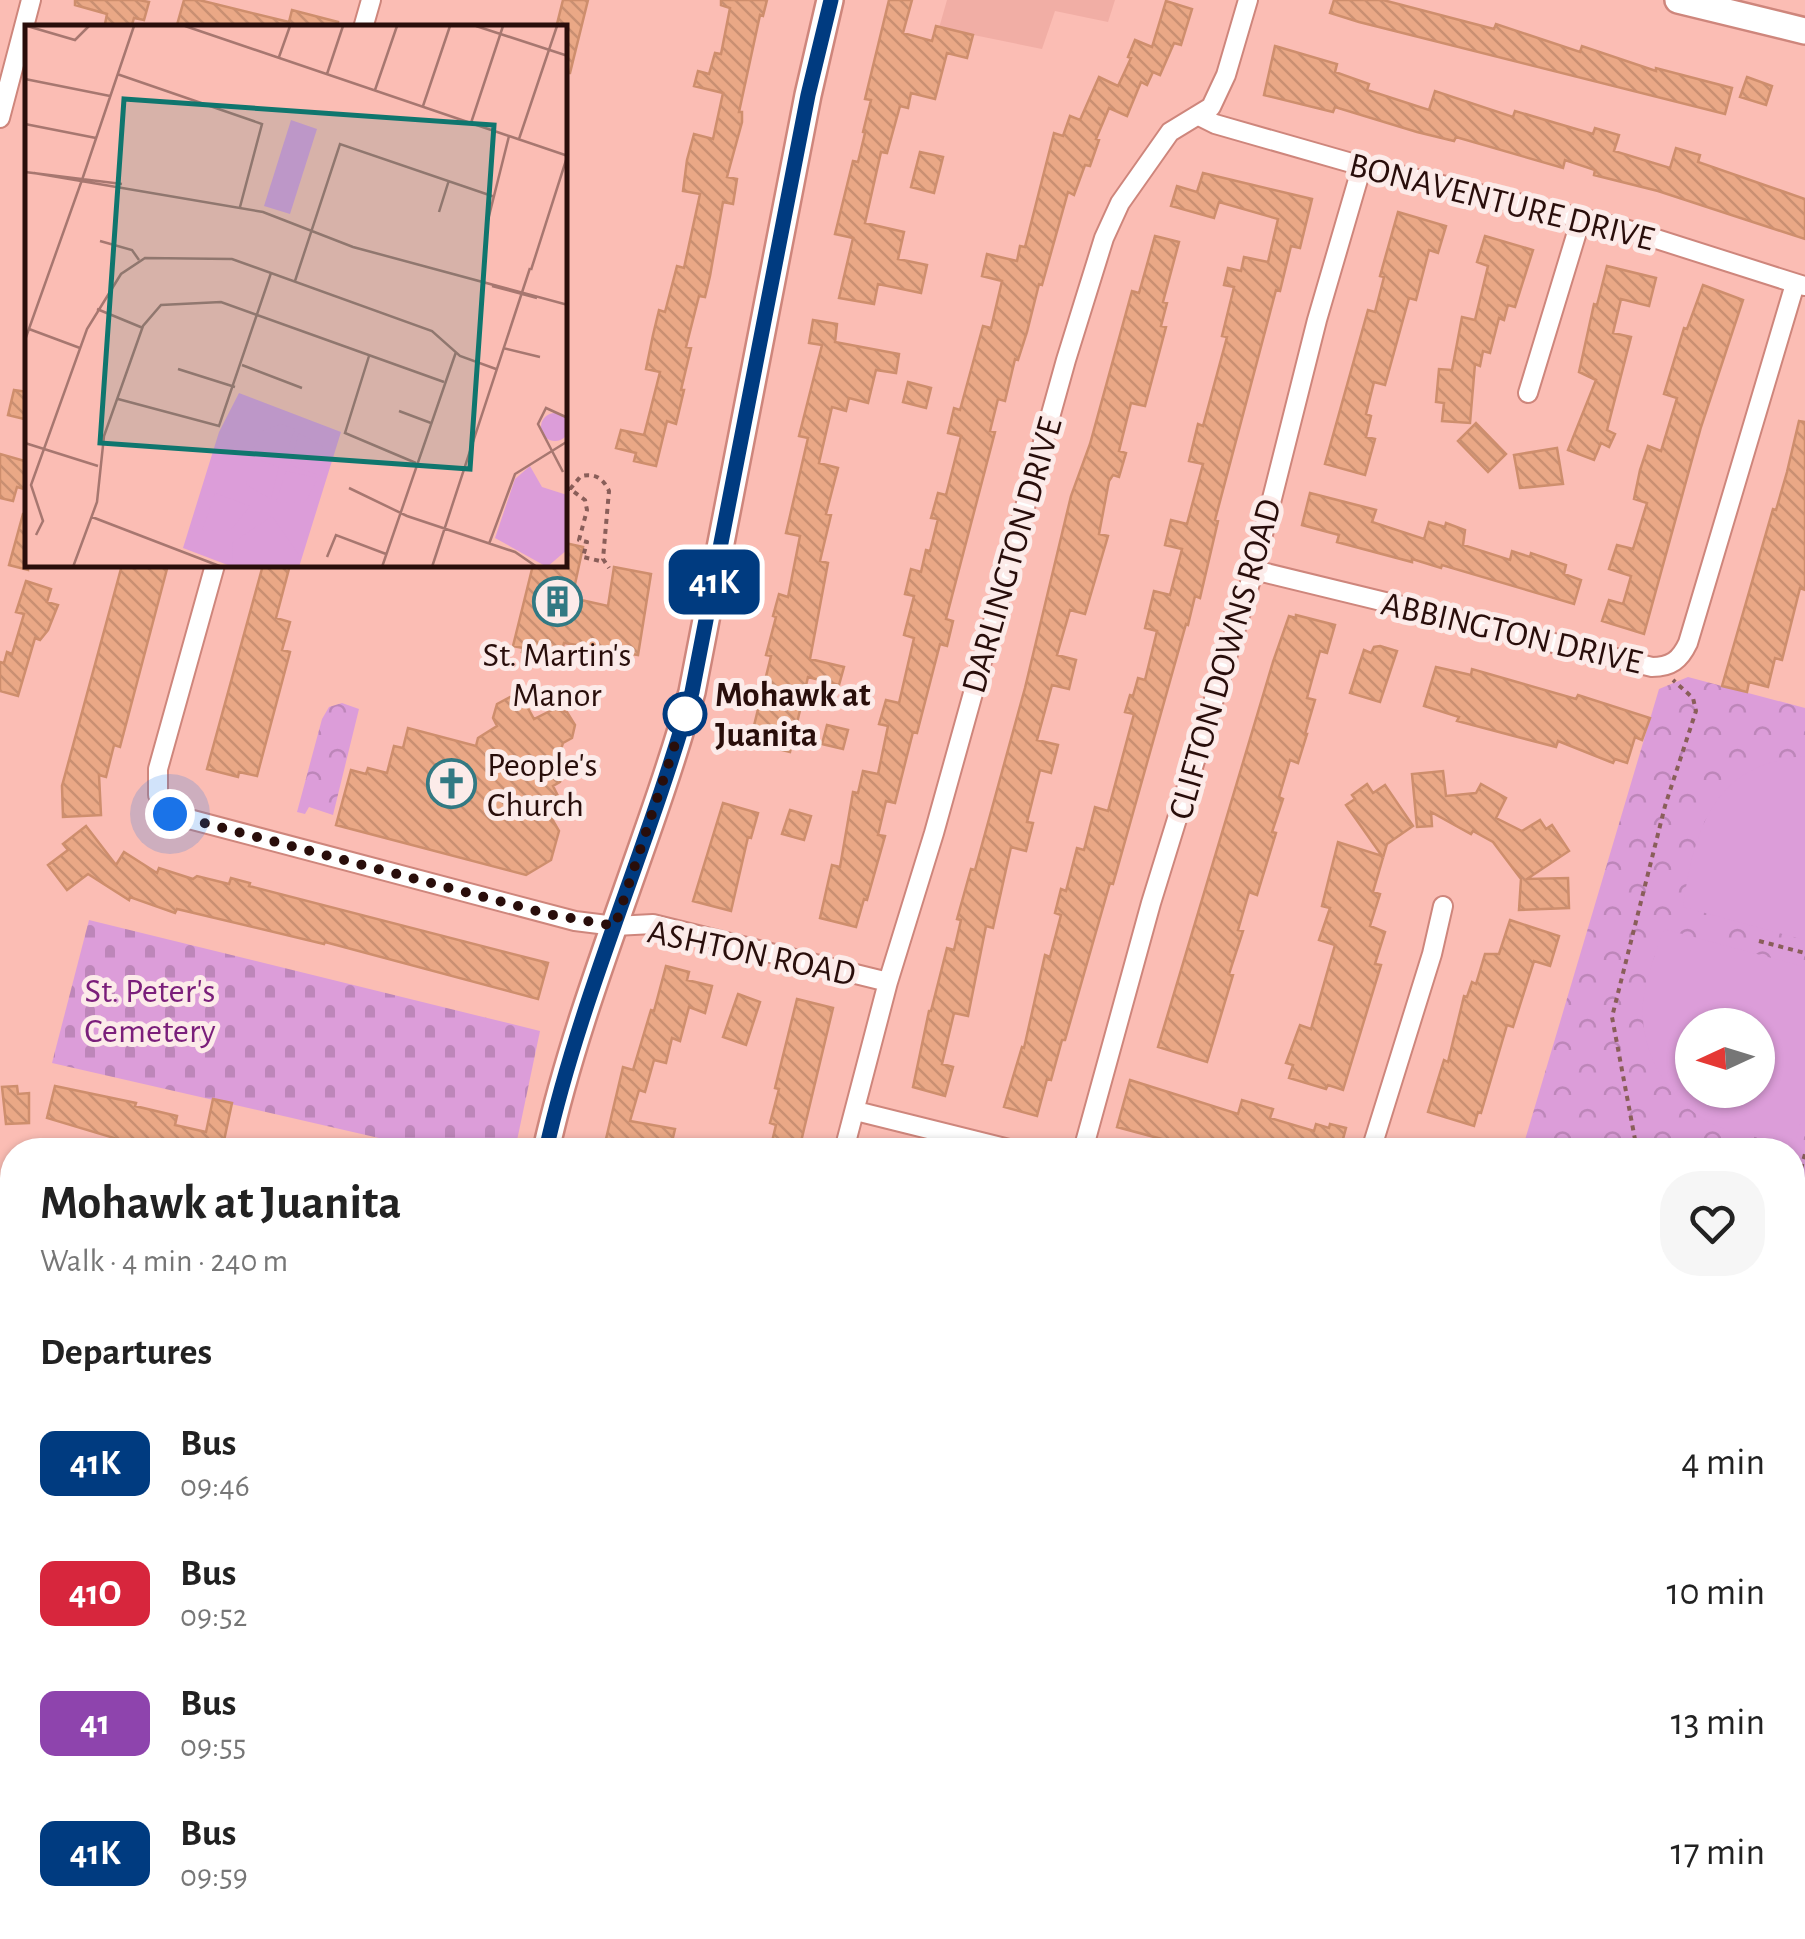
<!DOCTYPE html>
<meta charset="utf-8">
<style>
:root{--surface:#fff;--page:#f6f6f6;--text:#222;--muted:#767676}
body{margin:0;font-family:"Alegreya Sans",sans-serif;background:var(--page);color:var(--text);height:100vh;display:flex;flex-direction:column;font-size:38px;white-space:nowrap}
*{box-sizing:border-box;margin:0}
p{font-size:32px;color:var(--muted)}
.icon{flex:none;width:55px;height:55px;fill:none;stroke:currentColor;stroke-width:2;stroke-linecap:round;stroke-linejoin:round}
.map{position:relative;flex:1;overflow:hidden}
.drawer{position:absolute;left:0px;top:1138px;width:1805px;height:802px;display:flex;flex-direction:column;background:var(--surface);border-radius:40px 40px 0 0;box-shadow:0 2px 8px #0004}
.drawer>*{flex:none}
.badge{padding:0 20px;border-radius:15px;font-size:35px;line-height:65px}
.needle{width:65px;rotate:266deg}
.controls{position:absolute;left:1675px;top:1008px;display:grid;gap:20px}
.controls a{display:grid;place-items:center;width:100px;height:100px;border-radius:50%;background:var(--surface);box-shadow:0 2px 8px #0004;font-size:50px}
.you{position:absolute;width:50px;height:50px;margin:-25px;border:8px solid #fff;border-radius:50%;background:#1a73e8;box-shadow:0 0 0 15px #1a73e833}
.map>.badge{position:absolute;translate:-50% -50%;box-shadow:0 0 0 5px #fff}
h2{padding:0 40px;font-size:38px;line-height:90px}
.round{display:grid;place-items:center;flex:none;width:105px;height:105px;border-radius:40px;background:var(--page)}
.headline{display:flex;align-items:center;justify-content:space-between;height:170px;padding:0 40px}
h1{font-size:48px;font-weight:700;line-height:75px}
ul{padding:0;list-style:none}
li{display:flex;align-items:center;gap:30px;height:130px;padding:0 40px}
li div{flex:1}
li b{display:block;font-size:38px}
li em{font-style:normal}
li .badge{min-width:110px;font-weight:700;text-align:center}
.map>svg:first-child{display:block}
.built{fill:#f1aea5}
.cemetery{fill:url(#cemetery-stones)}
.park{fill:url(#park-crowns);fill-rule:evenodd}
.pitch{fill:#dc9dd9;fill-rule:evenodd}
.water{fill:#5a77cc}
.building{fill:url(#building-back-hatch);stroke:#ce8e6d;stroke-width:2.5}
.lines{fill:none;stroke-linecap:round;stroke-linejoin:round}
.lane-casing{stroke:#ce867c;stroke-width:14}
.street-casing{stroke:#ce867c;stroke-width:22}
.secondary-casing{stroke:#ce867c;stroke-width:30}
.path{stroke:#895e59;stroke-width:4;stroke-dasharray:5 5;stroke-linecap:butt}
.lane{stroke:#fff;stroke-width:9}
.street{stroke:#fff;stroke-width:18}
.secondary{stroke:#fff;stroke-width:25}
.line-casing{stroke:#fff;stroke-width:22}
.line{stroke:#003b80;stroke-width:15}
.walk{stroke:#290e0b;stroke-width:10;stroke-dasharray:0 18}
.stop-dot{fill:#fff;stroke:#003b80;stroke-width:5}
.labels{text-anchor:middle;stroke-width:10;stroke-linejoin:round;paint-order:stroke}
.street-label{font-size:35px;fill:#290e0b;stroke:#fcebe9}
.poi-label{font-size:35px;fill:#290e0b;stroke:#fcebe9}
.stop-label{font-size:35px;font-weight:bold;fill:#290e0b;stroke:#fcebe9;text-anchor:start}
.park-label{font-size:35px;fill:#7a1e7a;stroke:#fcebe9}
.inset-road{fill:none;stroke:#a77770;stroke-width:2.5}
.view{fill:#0f766e;fill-opacity:0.15;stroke:#0f766e;stroke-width:5}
.inset-edge{fill:none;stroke:#290e0b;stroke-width:5}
</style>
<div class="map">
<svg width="1805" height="1939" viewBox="0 0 1805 1939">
<defs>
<pattern id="cemetery-stones" width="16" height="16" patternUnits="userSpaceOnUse" patternTransform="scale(2.5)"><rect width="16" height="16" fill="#dc9dd9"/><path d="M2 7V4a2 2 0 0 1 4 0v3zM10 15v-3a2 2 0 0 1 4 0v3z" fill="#bd86b9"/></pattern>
<pattern id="park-crowns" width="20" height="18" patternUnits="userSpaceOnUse" patternTransform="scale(2.5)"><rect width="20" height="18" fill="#dc9dd9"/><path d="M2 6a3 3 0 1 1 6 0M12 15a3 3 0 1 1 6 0" fill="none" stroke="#bd86b9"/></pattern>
<pattern id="building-back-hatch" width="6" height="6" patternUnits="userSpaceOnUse" patternTransform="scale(2.5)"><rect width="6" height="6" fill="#eaa886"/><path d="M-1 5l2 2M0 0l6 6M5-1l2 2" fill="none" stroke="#c98f72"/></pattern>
</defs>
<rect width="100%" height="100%" fill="#fbbdb4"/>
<path class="built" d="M947 0H1115L1108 22 1055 11 1042 49 939 28Z
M12 1908V1928H420L419 1939H4Z"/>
<path class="cemetery" d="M89 920 540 1031 515 1150H431L52 1063Z"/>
<path class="park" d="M1688 677 1805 708V1344L1793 1341 1792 1150H1522L1659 689ZM1692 1025H1758V1090H1692Z
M342 703 359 709 333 815 309 807 305 814 297 812 322 719 329 707Z"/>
<path class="pitch" d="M1805 756V940L1683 907C1695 828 1713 764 1805 756Z
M1664 929 1805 967V1106L1795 1143C1771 1139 1742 1137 1719 1127 1672 1107 1639 1055 1643 1003 1645 978 1656 953 1664 929ZM1692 1025H1758V1090H1692Z"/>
<path class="water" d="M1650 1138 1671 1140 1683 1150H1643L1641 1142Z"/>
<path class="building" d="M75 0H139L149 2 144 20 134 18 131 28H119L105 24 107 14 75 5Z
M184 0H199L289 22 292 10 338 22 337 28H187L177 25Z
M563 0H588L570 73H565V28H556Z
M721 0H767L763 16 760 15 739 112H742V122L727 177 737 179 733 204 723 202 710 276 705 297 699 296 686 347 691 348 681 390H684L676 424 667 421 656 466 634 461 636 453 616 448 621 430 644 435 660 372 646 369 653 335 659 310 665 312 677 266 684 268 700 194 683 191 687 160 694 134 713 139 723 93 694 86 698 71 709 74 715 53 721 54 730 8 721 5Z
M889 0H912L903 33 932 41 936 26 973 35 967 58 947 53 935 99 911 93 908 108 900 106 887 153 881 152 865 223 904 232 898 259 927 265 921 293 878 284 874 304 839 298 853 238 835 234 853 161 858 162 865 133 863 132 871 100 865 99Z
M1334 0H1383L1494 29 1496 24 1580 52 1582 46 1656 71V68L1732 88 1725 114 1359 22 1330 13Z
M1166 1 1192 9 1181 45 1174 43 1160 75 1153 72 1147 85 1141 82 1127 116 1109 108 1096 139 1099 140 1090 166 1085 165 1074 195 1068 192 1042 285 1039 284 1027 332 1018 360 1015 359 1005 401 998 399 990 431 995 432 946 619 953 621 947 646 940 644 917 733 913 732 895 803 886 801 878 835 885 836 867 900 864 899 856 927 820 918 832 865 840 867 853 792 858 793 863 771 878 774 888 726 879 724 886 700 899 703 914 638 904 635 914 596 905 594 911 569 921 572 926 550 930 551 938 519 931 518 938 493 946 495 961 436 948 433 954 408 960 410 983 326 991 328 1002 281 982 276 987 254 1017 261 1020 246 1025 247 1054 133 1063 136 1070 116 1080 120 1099 77 1118 86 1131 58 1128 57 1135 40 1152 47Z
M1275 46 1337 64 1335 72 1369 84 1367 90 1429 110 1435 91 1513 117 1515 111 1593 134 1595 128 1619 135 1614 151 1670 168 1676 148 1700 155 1698 162 1805 199V239L1658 191 1594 175 1595 170 1565 160 1563 168 1456 137 1454 141 1417 132 1335 107 1333 112 1264 95Z
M1747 77 1772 86 1766 105 1740 97Z
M920 152 943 157 934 193 911 187Z
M1203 173 1312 199 1300 248 1291 246 1280 291 1276 290 1215 520 1218 521 1200 598 1195 596 1188 625 1186 624 1113 884 1110 883 1065 1040H1062L1051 1080 1047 1079 1037 1116 1004 1107 1022 1047 1024 1048 1045 955 1050 957 1061 915 1055 913 1061 889 1066 891 1077 848 1084 850 1095 807 1108 811 1134 714 1125 712 1130 695 1133 696 1138 678 1145 680 1157 631 1145 628 1154 591 1170 595 1182 549 1165 545 1171 520 1187 524 1203 464 1189 461 1198 424 1203 426 1227 337 1222 336 1234 287 1224 285 1228 268 1241 271 1244 257 1268 262 1278 219 1219 202 1214 218 1171 206 1177 186 1197 192Z
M1398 212 1446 226 1438 253 1429 250 1416 300 1409 298 1385 385 1374 382 1366 414 1371 416 1366 437 1375 439 1365 475 1325 464 1368 310 1375 312 1384 277 1380 276Z
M1155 236 1179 242 1163 302 1167 303 1161 326 1166 327 1145 406 1131 403 1119 451 1126 453 1119 477 1113 475 1109 481 1099 534 1108 536 1085 614 1070 610 1057 655 1076 660 1069 689 1052 685 1037 740 1058 745 1051 773 1040 770 1027 822 1033 823 1026 851 1011 847 993 928 986 926 968 1016 954 1013 942 1064 953 1067 945 1096 913 1087 929 1011H931L947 948 954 950 961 920 957 919 971 869 975 870 1025 688 1071 496 1090 444 1132 291 1139 293Z
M1485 236 1533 250 1515 307 1508 305 1504 320 1499 318 1490 353 1483 351 1480 366 1475 364 1470 423 1442 421 1444 403 1436 402 1439 369 1452 370 1462 317 1475 320 1488 266 1477 262Z
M1607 266 1656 278 1649 306 1621 299 1613 333 1631 337 1607 430 1615 434 1609 447 1601 443 1594 460 1568 450 1596 380 1579 372 1594 304 1597 305Z
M1703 285 1743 300 1701 427 1644 634 1602 621 1609 600 1623 604 1631 576 1609 569 1617 545 1633 549 1647 503 1634 499 1640 470 1648 446 1661 451 1677 398 1664 394 1684 328 1687 329Z
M813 320 837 324 835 342 899 354 896 373 876 370 868 403 849 398 846 411 832 407 819 463 838 468 826 514 831 515 820 561 828 563 810 659 844 667 839 685 808 677 790 752 750 742 771 656 766 655 776 617 773 616 779 594 788 597 800 536 786 533 808 438 799 436 822 345 809 343Z
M908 382 931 388 926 408 903 402Z
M14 390 28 392V420L8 415Z
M1799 421 1805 422V590L1800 588 1782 660 1775 658 1768 687 1749 682 1747 692 1722 686 1773 509 1776 510 1787 472Z
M1476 423 1506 454 1488 472 1458 441Z
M1557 448 1563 484 1520 488 1514 455Z
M0 454 28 462V490L17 487 13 501 0 498Z
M1310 493 1376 510 1372 522 1424 539 1429 522 1445 527 1446 523 1465 530 1463 545 1510 560 1512 551 1530 557 1531 553 1566 565 1564 574 1581 580 1574 604 1442 565 1441 568 1412 559V562L1337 542 1339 535 1302 525Z
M23 514H28V570L9 565Z
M565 543 583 547 572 598 608 606 614 567 651 574 638 655 564 643 560 657 546 652 545 658 522 652 523 648 513 646 533 565H565Z
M122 565H168L120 747 114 745 106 777 99 775 101 815 63 817 62 786Z
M263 565H290L276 618 290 622 282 650 290 652 257 776 239 772 238 777 207 769Z
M26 581 51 589 47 602 58 605 48 630 40 640 35 638 18 696 0 691V662L4 663 7 652 12 654 24 614 16 612Z
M1296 615 1335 625 1327 653 1320 651 1307 698 1315 700 1305 734H1307L1298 763 1290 760 1279 797 1283 799 1272 832 1276 833 1257 895 1249 892 1238 930 1243 931 1229 974 1233 975 1207 1062 1158 1047 1273 662 1289 616 1296 618Z
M1380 646 1397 651 1380 702 1350 693 1364 650 1371 653 1374 647Z
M1436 667 1471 675 1472 669 1576 699 1578 695 1650 718 1642 740 1635 737 1627 763 1615 759 1613 763 1558 741 1556 747 1457 721 1459 717 1424 706Z
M510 697 524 701 534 719 554 709 567 712 575 725 572 738 563 743 558 759 564 768 560 782 553 786 558 796 552 819 559 831 551 860 526 875 336 825 351 770 366 774 368 768 387 773 394 746 403 748 408 728 476 746 478 738 497 726 493 718 497 704Z
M827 725 848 730 843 749 822 744Z
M1443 771 1446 796 1476 793 1481 784 1506 798 1496 818 1522 831 1540 820 1546 829 1552 825 1569 851 1527 879 1568 878 1569 908 1519 910 1521 879 1493 842 1473 831 1471 834 1431 812 1432 826 1417 827 1412 774Z
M1367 784 1373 793 1385 785 1413 826 1387 844 1373 892 1380 894 1370 926 1385 932 1375 964 1381 965 1343 1090 1328 1085 1326 1089 1289 1078 1293 1065 1286 1063 1300 1025 1311 1029 1335 945 1319 940 1330 908 1322 906 1338 842 1382 856 1346 805 1355 799 1352 795Z
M723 803 758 813 751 838 748 837 731 911 693 901Z
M790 810 811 816 804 840 782 834Z
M86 826 116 865 124 852 157 873 159 868 193 879 197 876 229 884 231 878 250 883 249 886 548 963 538 999 325 942 324 944 177 909 175 913 130 897 129 900 88 874 67 890 48 865 68 850 63 844Z
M1510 920 1559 936 1550 966 1534 961 1513 1027 1507 1025 1481 1113 1478 1112 1474 1126 1428 1112 1444 1060 1448 1062 1464 996 1467 997 1472 982 1476 984 1485 954H1499Z
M666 966 689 972 687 980 712 986 705 1013 689 1007 680 1041 672 1038 666 1063 654 1060 645 1092 639 1090 630 1121 675 1129 670 1150H657L606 1139 623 1067 633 1070 651 1010 654 1011Z
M738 994 760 1002 746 1045 723 1037Z
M797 999 833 1008 799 1150H770L776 1125 770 1123 779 1089 775 1088Z
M1130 1080 1238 1114 1242 1100 1273 1109 1270 1118 1314 1131 1316 1124 1329 1128 1330 1124 1346 1128 1340 1150H1210L1184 1145 1117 1127Z
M17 1086 18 1094 29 1093V1123L6 1124 2 1087Z
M55 1086 136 1103 135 1106 177 1116 175 1125 206 1132 213 1099 232 1103 222 1150H140L141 1146 47 1118Z"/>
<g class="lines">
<defs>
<path id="lane" d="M1792 1619 1805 1622
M79 1939 82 1928
M236 1939 239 1928"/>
<path id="street" d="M363 28 371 0
M1199 116 1215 124 1362 166 1622 228 1804 286
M0 118 31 0
M1528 393 1581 219
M215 565 158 769V795L170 814 575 921 615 926 653 924 888 982
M1254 570 1652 667C1671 667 1680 660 1688 643L1795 284
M856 1111 1013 1150
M844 1150 888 982 934 833 1066 360 1104 238 1120 203 1170 132 1211 107 1226 75 1248 0
M1083 1150 1151 903 1254 570 1317 320 1362 166
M1371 1150 1432 954 1443 906
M0 1512 12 1465
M1792 1926 1805 1929
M971 1928 991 1939
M760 1939 763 1928
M1142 1939 1148 1928"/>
<path id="secondary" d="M1678 0 1805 31
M546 1150C581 994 649 846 692 692L808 95 830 0
M442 1939 443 1928
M473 1939 474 1928"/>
</defs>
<use href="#lane" class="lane-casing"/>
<use href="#street" class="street-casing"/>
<use href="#secondary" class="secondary-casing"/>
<path class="path" d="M565 489H570L585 500 587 510 579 540 587 542 583 557 604 562
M570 489 581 476C595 473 603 478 609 491L603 559 609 568
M1759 941 1805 953
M1637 1150 1612 1017 1665 806 1696 711 1693 698 1673 680
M1792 1182 1797 1183 1805 1154
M1792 1207 1805 1212
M1792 1296 1805 1300"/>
<use href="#lane" class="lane"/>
<use href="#street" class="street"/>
<use href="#secondary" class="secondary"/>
</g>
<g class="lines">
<defs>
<path id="line" d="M546 1150C581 994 649 846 692 692L808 95 831 0"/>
</defs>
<use href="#line" class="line-casing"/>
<use href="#line" class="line"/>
<path class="walk" d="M170 814 548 914 615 926 685 714"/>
</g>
<defs>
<symbol id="building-ring" viewBox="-11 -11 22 22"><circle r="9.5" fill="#fcebe9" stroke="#327983" stroke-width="1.5"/><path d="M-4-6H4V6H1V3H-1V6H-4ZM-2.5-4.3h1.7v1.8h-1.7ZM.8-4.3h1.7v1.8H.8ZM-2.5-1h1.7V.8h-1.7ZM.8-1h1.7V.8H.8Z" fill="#327983"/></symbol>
<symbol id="church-ring" viewBox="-11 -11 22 22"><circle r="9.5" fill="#fcebe9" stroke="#327983" stroke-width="1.5"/><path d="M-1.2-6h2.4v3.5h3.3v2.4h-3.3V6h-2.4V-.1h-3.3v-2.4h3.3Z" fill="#327983"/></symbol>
</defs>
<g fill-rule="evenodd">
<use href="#building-ring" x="530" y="574" width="55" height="55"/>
<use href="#church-ring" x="424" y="756" width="55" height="55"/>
</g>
<circle class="stop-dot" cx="685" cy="714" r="20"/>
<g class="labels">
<g class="street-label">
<text transform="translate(1502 201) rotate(14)" y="12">BONAVENTURE DRIVE</text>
<text transform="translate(1011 555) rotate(-74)" y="12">DARLINGTON DRIVE</text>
<text transform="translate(1512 632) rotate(13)" y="12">ABBINGTON DRIVE</text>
<text transform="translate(1224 659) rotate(-74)" y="12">CLIFTON DOWNS ROAD</text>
<text transform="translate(752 952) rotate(12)" y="12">ASHTON ROAD</text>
</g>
<g class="poi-label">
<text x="557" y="666">St. Martin's<tspan x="557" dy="40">Manor</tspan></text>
<text x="487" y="776" text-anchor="start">People's<tspan x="487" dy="40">Church</tspan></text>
</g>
<g class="stop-label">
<text x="715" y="706">Mohawk at<tspan x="715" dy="40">Juanita</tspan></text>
</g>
<g class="park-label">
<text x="150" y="1002">St. Peter's<tspan x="150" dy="40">Cemetery</tspan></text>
</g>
</g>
<g transform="translate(25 25)">
<rect width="542" height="542" fill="#fbbdb4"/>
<path d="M266 95 292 104 265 189 239 181Z" fill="#dc9dd9"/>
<path d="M214 368 316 407 274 542H208L158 523 194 407ZM516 402a14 14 0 1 1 28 0a14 14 0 1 1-28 0ZM505 441 517 462 542 470 543 524 522 542 470 513 490 454Z" fill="#dc9dd9"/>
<path d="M256 399 270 404 259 435 227 427 235 407ZM274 408 298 422 296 451 265 440ZM224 431 254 442 246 474 221 460ZM261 446 293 453 280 478 251 477ZM190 468 225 481 206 505 177 506ZM247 491 274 530 268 542H219L208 536 207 518Z" fill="#dc9dd9"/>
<path class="inset-road" d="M2 1 50 15 64 1M160 1 543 131M451 1 543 31M254 32 265 1M92 49 237 99 215 182M302 49 318 1M0 54 85 71M350 65 372 1M398 81 425 1M446 98 478 1M0 99 71 113M494 114 532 1M0 147 97 159M9 148 238 187 328 222 543 280M58 152 109 1M414 187 424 155M463 195 484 111M75 216 107 225 114 235M506 245 543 129M270 256 315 119 470 172M467 261 512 273M72 284 118 303M4 304 55 323M0 315 58 152M478 323 515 332M344 331 320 408 391 438M217 340 277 363M153 344 210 362M93 374 194 401 246 248M374 386 406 398M0 418 73 441M538 447 513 399 521 383 543 393M324 463 382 491 490 527 512 542M67 492 197 542M11 510 18 496 6 460 62 304 96 249 120 233 207 234 407 306 435 331 471 344M464 519 490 449 543 416M302 532 311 510 361 529M48 542 72 477 79 411 118 301 136 280 196 277 419 357M357 542 431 327M407 542 505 243"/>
<path class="view" d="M99 74 469 100 445 444 75 418Z"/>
<rect width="542" height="542" class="inset-edge"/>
</g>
</svg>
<div class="controls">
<a><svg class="needle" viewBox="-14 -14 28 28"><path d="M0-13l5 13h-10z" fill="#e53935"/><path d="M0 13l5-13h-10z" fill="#767676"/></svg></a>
</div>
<div class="you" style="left:170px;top:814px"></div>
<b class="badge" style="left:714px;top:582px;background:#003b80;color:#fff">41K</b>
<section class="drawer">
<div class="headline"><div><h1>Mohawk at Juanita</h1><p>Walk · 4 min · 240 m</p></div><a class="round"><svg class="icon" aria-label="heart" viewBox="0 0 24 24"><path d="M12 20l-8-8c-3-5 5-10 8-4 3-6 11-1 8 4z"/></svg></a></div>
<h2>Departures</h2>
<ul>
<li><span class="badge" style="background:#003b80;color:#fff">41K</span><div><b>Bus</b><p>09:46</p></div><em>4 min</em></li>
<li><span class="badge" style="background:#d7263d;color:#fff">41O</span><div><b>Bus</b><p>09:52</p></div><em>10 min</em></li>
<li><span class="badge" style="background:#8e44ad;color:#fff">41</span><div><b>Bus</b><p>09:55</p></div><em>13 min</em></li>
<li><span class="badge" style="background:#003b80;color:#fff">41K</span><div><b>Bus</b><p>09:59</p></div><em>17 min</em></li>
</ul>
</section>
</div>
